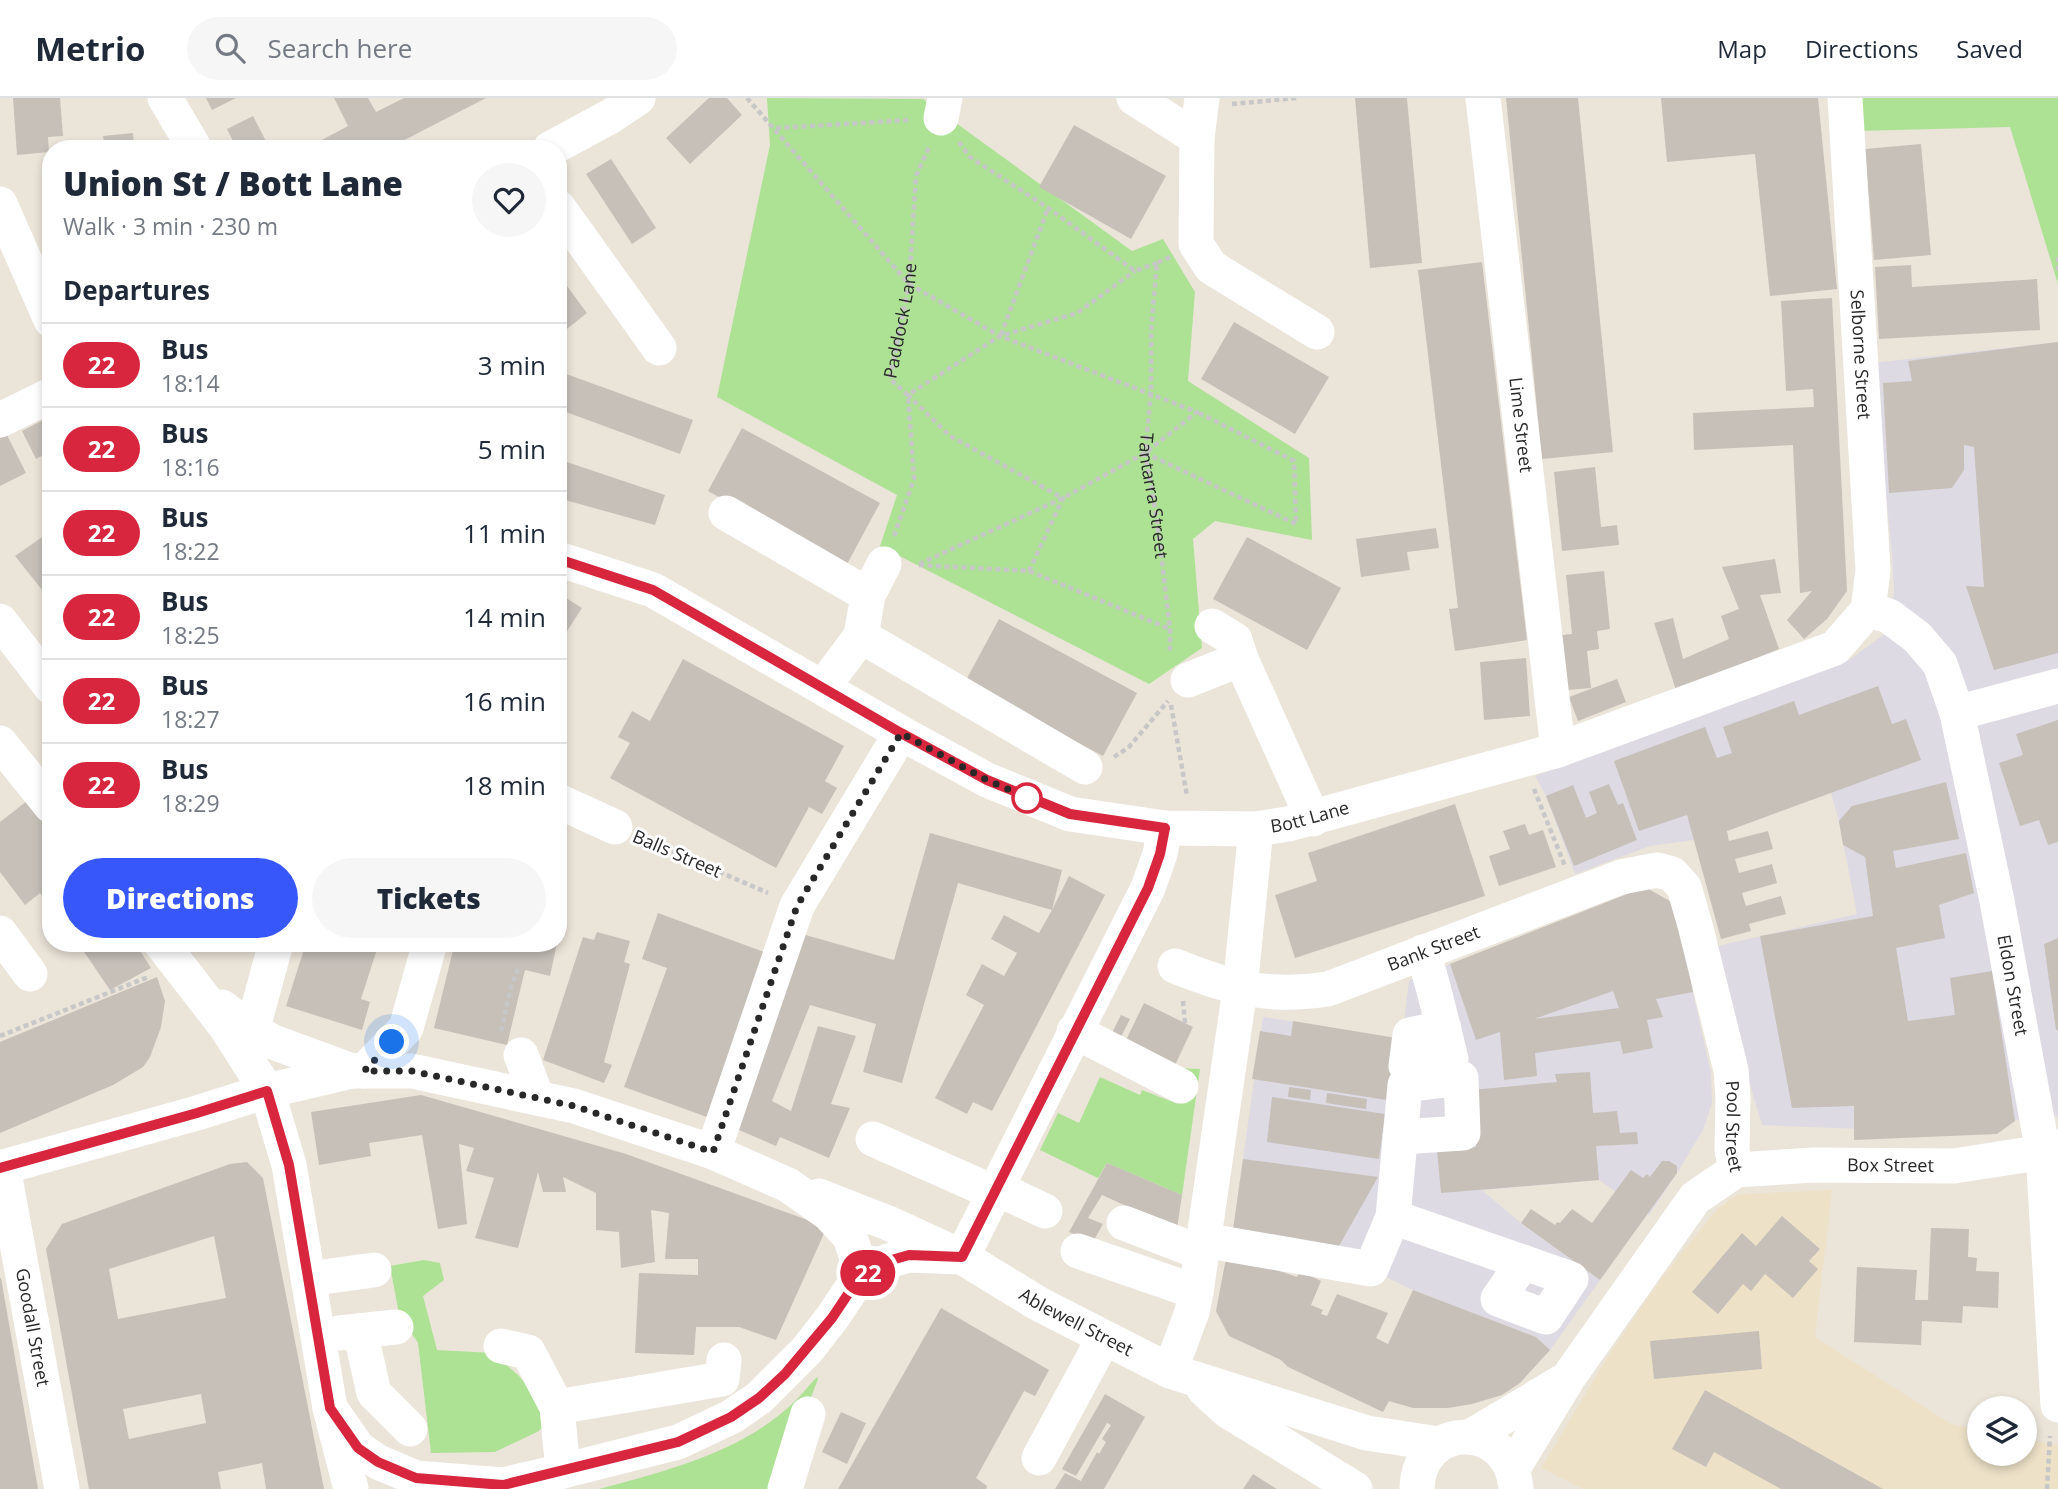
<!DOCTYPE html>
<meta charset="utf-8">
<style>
:root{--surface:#fff;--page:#f6f6f7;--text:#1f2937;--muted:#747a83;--line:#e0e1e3;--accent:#3757fa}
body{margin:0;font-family:"Open Sans",sans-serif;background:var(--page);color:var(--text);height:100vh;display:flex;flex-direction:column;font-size:26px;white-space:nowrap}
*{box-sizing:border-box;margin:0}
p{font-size:23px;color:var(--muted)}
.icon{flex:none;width:38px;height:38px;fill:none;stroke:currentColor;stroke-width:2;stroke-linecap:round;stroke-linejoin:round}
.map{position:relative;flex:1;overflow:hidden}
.drawer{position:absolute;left:42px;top:42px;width:525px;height:812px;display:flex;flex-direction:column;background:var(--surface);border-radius:28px;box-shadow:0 4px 10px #0003}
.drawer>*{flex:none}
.badge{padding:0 14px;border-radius:23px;font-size:24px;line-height:46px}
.tools{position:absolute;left:1967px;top:1298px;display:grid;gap:14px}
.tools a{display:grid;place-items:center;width:70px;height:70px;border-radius:50%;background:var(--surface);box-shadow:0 4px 10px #0003;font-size:35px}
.you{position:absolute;width:35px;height:35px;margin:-18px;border:5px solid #fff;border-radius:50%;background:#1a73e8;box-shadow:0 0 0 10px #1a73e833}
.map>.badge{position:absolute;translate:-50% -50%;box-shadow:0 0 0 4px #fff}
h2{padding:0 21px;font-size:26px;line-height:63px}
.round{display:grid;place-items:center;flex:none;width:74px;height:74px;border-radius:37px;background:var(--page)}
.head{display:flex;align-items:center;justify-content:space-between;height:119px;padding:0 21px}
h1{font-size:33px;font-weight:800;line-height:52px}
.primary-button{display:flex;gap:14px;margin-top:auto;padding:14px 21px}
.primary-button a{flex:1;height:80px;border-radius:42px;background:var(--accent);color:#fff;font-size:28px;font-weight:800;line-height:80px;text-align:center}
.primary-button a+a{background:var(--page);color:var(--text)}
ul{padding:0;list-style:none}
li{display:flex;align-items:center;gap:21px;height:84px;padding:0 21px;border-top:2px solid var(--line)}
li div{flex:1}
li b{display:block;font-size:26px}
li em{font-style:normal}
li .badge{min-width:77px;font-weight:700;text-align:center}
header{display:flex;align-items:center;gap:42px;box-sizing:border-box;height:98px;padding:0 35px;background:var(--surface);border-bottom:2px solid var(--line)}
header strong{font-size:33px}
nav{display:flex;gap:38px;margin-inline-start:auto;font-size:24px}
.search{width:490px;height:63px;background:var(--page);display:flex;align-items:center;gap:18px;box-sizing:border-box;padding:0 24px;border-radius:38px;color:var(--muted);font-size:26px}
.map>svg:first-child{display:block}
.industrial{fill:#dddae3}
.education{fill:#ede2c8}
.green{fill:#ade295}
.building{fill:#c6c0b9;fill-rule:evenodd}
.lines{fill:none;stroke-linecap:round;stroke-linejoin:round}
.path{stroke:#c7c7c7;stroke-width:4.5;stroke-dasharray:5 3.5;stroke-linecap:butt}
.minor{stroke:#fff;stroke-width:35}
.line-casing{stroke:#fff;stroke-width:16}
.line{stroke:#d7263d;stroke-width:10}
.walk{stroke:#282828;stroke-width:7;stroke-dasharray:0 12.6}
.stop-dot{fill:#fff;stroke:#d7263d;stroke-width:3.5}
.labels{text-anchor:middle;stroke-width:6;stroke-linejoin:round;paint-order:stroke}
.street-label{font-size:18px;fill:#282828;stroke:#fff}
</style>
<header>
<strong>Metrio</strong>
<div class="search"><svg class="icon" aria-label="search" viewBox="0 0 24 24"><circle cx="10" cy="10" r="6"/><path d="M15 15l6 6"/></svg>Search here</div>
<nav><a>Map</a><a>Directions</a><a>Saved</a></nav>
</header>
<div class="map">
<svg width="2058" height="1391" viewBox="0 0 2058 1391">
<rect width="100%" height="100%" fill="#ebe4d9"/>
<path class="industrial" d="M2058 244V1018L1887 1032 1762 1027 1709 850 1857 816 1839 723 1831 695 1727 733 1693 742 1650 748 1575 776 1546 698 1535 678 1849 562 1889 533 1894 493 1892 457 1873 265Z
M1450 866 1693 894 1711 975 1712 1005 1703 1032 1677 1075 1649 1117 1599 1082 1482 1092 1521 1125 1600 1182 1550 1252 1536 1239 1413 1192 1335 1155 1232 1139 1263 919 1402 941 1409 882Z"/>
<path class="education" d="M1832 1092 1815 1239 1951 1326 1979 1331V1356H2025V1341L2058 1347V1391H1583L1541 1370 1608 1258 1663 1178 1717 1111 1739 1096Z"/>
<path class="green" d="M767 0 923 1 1132 153 1163 141 1195 194 1188 283 1309 360 1312 442 1215 423 1193 441 1202 550 1149 586 880 448 897 397 717 299 770 47Z
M1853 0H2058V186L2010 29 1858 33Z
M1173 970 1200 971 1182 1097 1107 1065 1098 1080 1040 1052 1058 1015 1079 1025 1100 979 1140 997 1142 992 1178 1006 1183 996Z
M424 1162 440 1165 444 1182 423 1198 437 1252 493 1255 518 1277 544 1306 546 1325 539 1333 495 1354 431 1355 418 1245 399 1216 390 1168Z
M817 1279 818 1281 776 1391H599C665 1373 739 1355 791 1307 800 1299 808 1288 817 1279Z"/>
<path class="building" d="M13 0H60L63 38 48 39 49 54 17 57Z
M206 0H236L212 12Z
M334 0H368L376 14 404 0H486L387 51H305L348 28Z
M709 0H727L742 17 690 66 666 40Z
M1355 0H1407L1422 165 1370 170Z
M1506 0H1578L1613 354 1542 361Z
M1661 0H1818L1837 191 1770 198 1755 56 1667 64Z
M253 18 270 51H237L227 31Z
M1074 27 1166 78 1131 141 1039 89Z
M133 35 134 51H105L103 38Z
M1921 46 1931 157 1874 162 1865 51Z
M611 61 656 130 632 146 586 76Z
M1482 164 1527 542 1455 553 1449 511 1458 510 1418 172Z
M1911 167 1912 189 2037 181 2040 232 1879 241 1875 169Z
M558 176 587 215 563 234 558 228Z
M1832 200 1847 493 1827 521 1804 541 1787 522 1812 493 1800 495 1793 347 1694 352 1693 315 1814 309 1813 291 1786 293 1781 203Z
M1234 224 1329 279 1295 336 1201 281Z
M2058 244V555L1994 572 1966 488 1984 489 1974 349 1964 347V372L1952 390 1889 395 1883 285 1912 283 1908 263Z
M558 273 693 322 680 356 558 311Z
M51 318V353L36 361 22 333Z
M742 330 880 405 846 468 708 393Z
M7 337 26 375 0 388V340Z
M558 361 665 397 655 427 558 400Z
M1595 369 1601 429 1617 427 1619 447 1562 453 1554 374Z
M1436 430 1439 450 1407 454 1410 472 1361 479 1356 441Z
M45 437 51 444V503L15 458Z
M1247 439 1341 490 1307 552 1213 501Z
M1775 461 1781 495 1760 497 1779 551 1676 592 1654 525 1673 520 1683 561 1729 541 1721 518 1739 511 1722 469Z
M1604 473 1610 531 1597 533 1599 551 1587 553 1591 590 1568 592 1562 537 1572 536 1566 477Z
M558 495 582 510 558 547Z
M999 521 1137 595 1103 658 965 584Z
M1526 560 1530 618 1484 622 1480 564Z
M683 561 844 648 825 683 837 690 822 716 809 709 776 770 610 680 630 645 618 639 632 613 650 623Z
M1617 581 1626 604 1578 623 1569 599Z
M1878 588 1892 626 1906 621 1921 662 1727 733 1729 743 1768 733 1773 751 1735 761 1739 775 1772 766 1777 785 1742 795 1745 805 1746 808 1781 798 1786 816 1749 826 1751 833 1721 841 1687 717 1639 733 1614 663 1705 629 1717 660 1732 655 1723 629 1794 603 1799 617Z
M2058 622V744L2048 747 2039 722 2020 728 1999 665 2023 657 2016 636Z
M1946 684 1959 741 1893 753 1896 770 1966 755 1974 795 1939 807 1945 840 1896 850 1908 923 1955 917 1950 880 1992 873 2015 1023 1997 1036 1854 1042V1008L1792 1010 1760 838 1873 818 1865 759 1843 747 1839 723 1852 708Z
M1609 686 1618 707 1623 705 1637 742 1574 768 1546 698 1573 687 1586 720 1597 715 1589 694Z
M27 703 51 733V810L40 795 25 807 0 774V724Z
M1455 706 1485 798 1295 860 1275 797 1317 783 1308 755Z
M1525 726 1529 737 1543 732 1556 769 1499 788 1489 758 1510 751 1503 733Z
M930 735 1062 772 1052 812 1069 778 1105 797 992 1013 973 1004 967 1016 935 1000 984 907 966 897 982 866 1004 878 1017 855 991 841 1004 817 1039 835 1052 812 958 785 902 985 863 974 876 926 810 907 772 1003 791 1013 818 928 856 938 831 1006 850 1010 829 1060 780 1039 776 1048 732 1029 784 900 802 836 894 862Z
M1645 789 1677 807 1693 894 1656 901 1663 919 1647 922 1653 950 1623 956 1620 943 1535 955 1537 978 1504 982 1500 934 1476 942 1450 866ZM1613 893 1619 910 1534 921Z
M658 815 767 855 707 1019 624 989 667 870 642 861Z
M597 834 630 843 624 864 630 866 604 964 612 967 604 985 543 962 583 839 594 842Z
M2058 840V932H2056L2044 846Z
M78 845H135L151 870 110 892Z
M306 845H379L361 901 370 904 362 932 286 908Z
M446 845H557L550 878 525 872 507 947 434 930 454 848Z
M157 879 165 903 161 929 150 959 143 969 113 987 0 1035V944Z
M1144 905 1193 929 1175 967 1126 942Z
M1121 917 1130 921 1121 939 1112 935Z
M1293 923 1402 941 1393 1003 1252 981 1260 933 1291 938Z
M1590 974 1593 1015 1617 1013 1620 1035 1637 1034 1638 1046 1596 1048 1599 1082 1441 1095 1437 1052 1476 1049 1471 992 1557 984 1555 976Z
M1289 989 1311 992 1310 1002 1288 999Z
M1327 995 1367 1001 1366 1011 1326 1005Z
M421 997 626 1056 827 1129 776 1242 739 1229H696L694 1257 635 1255 639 1175 698 1177V1161H665L669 1115 651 1112 655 1164 621 1170 619 1134 596 1132V1095L563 1079 566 1094H543L538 1074 518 1150 475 1140 494 1080 466 1073 474 1050 459 1046 467 1126 438 1131 422 1037 369 1045 371 1058 319 1067 311 1014Z
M1272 999 1385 1016 1379 1061 1267 1044Z
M1243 1061 1378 1079 1335 1155 1232 1139Z
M1662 1063H1669L1677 1068V1075L1600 1182 1521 1125 1531 1111 1555 1127 1557 1124 1560 1125 1572 1111 1592 1125 1631 1072 1643 1080 1647 1076 1650 1079Z
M247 1064 263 1080 324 1391H266L262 1365 218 1374 221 1391H89L46 1151 62 1126 230 1066ZM214 1138 226 1200 118 1221 109 1171ZM201 1296 206 1325 129 1341 123 1311Z
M1107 1065 1182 1097 1177 1131 1102 1097 1088 1120 1103 1126 1093 1144 1069 1134Z
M1782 1118 1820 1151 1809 1163 1818 1171 1793 1200 1765 1176 1751 1193 1743 1186 1718 1216 1692 1194 1742 1135 1756 1148Z
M1931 1130 1969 1131 1968 1159 1977 1160 1976 1173 1999 1174 1998 1210 1963 1208 1962 1225 1922 1223 1921 1247 1854 1244 1857 1169 1917 1172 1915 1202H1928Z
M1227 1155 1297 1179 1300 1173 1321 1183 1311 1207 1323 1212 1321 1216 1327 1218 1337 1196 1388 1215 1376 1240 1388 1246 1413 1192 1536 1239 1550 1252 1520 1285 1502 1297 1472 1306 1448 1310H1413L1389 1303 1383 1314 1288 1269 1281 1262 1229 1238 1216 1213Z
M0 1180H1L38 1391H0Z
M941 1210 1049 1272 1035 1298 1024 1293 976 1380 987 1388 986 1391H838Z
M1759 1233 1762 1271 1654 1281 1650 1243Z
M1705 1292 1883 1391H1781L1714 1354 1706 1369 1672 1351Z
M1105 1296 1145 1319 1104 1391H1055L1065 1375 1081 1383 1097 1354 1099 1356 1106 1344 1102 1341 1111 1327 1107 1325 1076 1378 1062 1371Z
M841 1314 866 1325 847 1366 822 1354Z
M1253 1376 1277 1391H1243Z"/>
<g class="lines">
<g class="path">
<path d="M747 0 909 186 1000 238 1197 314 1145 355 1063 400 917 467"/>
<path d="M1232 6 1297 0"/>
<path d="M776 30 910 22"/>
<path d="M959 44 970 59 1048 110 1135 173 1157 165"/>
<path id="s1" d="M1170 159 1157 165 1151 232V295L1145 355 1157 422 1170 531V556"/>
<path d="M2058 159V173"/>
<path d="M1001 237 1048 110"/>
<path d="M1145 355 1296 426 1294 363 1197 314"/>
<path id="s2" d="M894 438 914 381 908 297 890 281 909 186 916 78 930 47"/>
<path d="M919 467 1029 473 1170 531"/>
<path d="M1029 473 1063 400 950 338 908 297 1000 238 1077 215 1135 173"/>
<path d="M1171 607 1187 698"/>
<path d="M1114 659 1129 649 1168 603"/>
<path d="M1534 691 1565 768"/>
<path d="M641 740 768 795"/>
<path d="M1183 903 1185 925"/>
<path d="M501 933 511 889 518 871"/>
<path d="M0 938 148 879"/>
<path d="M2047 1391 2050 1338"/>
</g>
<g class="minor">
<path d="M165 0 195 51"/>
<path d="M1134 0 1197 40"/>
<path d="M1202 0 1197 40 1196 146 1211 169 1317 234"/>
<path id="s3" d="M1483 0 1558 652"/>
<path id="s4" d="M1845 0 1873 472 1868 512"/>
<path d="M941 20 945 0"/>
<path d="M550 51 611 18 638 0"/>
<path d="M0 106 51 222"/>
<path d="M558 109 659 250"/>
<path d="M0 322 51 297"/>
<path d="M726 415 868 497"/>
<path id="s5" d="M558 461 653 492 901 635 987 682 1070 716 1165 730 1256 731 1288 726 1558 652 1835 550 1868 512"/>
<path id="s6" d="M1868 512 1889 518 1917 539 1940 566 1957 615 1997 803 2043 1054 2058 1307"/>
<path d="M0 523 51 589"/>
<path d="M1212 528 1235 542 1241 561 1313 721"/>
<path d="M861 538 1085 669"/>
<path d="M1188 582 1241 561"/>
<path d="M823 589 861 538 868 497 884 466"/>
<path d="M1957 615 2058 588"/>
<path d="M0 645 51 708"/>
<path d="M558 703 615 729"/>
<path d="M0 835 30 876"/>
<path d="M161 845 226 929 267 993 289 1067 330 1310 351 1391"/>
<path d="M1423 854C1434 889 1442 925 1451 961L1406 968 1410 937 1444 930"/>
<path id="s7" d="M1175 868C1229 890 1269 900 1328 891L1621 779 1657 772 1672 776 1684 789 1695 827 1731 972 1733 999 1732 1052 1736 1072"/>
<path d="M222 909 250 931 273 944 352 973"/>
<path d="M250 931 255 922 276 845"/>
<path d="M1074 933 1181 988"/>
<path d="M521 957 537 1000"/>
<path d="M364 973 406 930 430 845"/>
<path d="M873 1041 995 1095"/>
<path d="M713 1054 797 808 901 635"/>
<path id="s8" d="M3 1069 62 1391"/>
<path d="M0 1070 197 1015 267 993 352 973H412L574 1008 713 1054 788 1087 829 1116 850 1139 857 1160 858 1181"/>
<path d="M998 1091 1045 1113"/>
<path id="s9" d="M819 1098 888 1125 962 1159 1039 1206 1170 1273 1367 1335 1439 1346"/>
<path d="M1393 1119 1405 987 1461 980 1463 1035 1400 1039"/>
<path d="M1124 1125 1202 1155"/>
<path d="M1203 1142 1371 1171 1393 1119 1571 1181 1546 1219 1498 1201 1523 1164"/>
<path d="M1078 1153 1196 1194"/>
<path d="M962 1159 1148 790 1160 756 1165 730"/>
<path d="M308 1181 374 1172"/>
<path d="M360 1233 374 1295 410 1331"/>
<path d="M339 1235 396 1229"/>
<path d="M501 1248 528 1254 557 1309 563 1373"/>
<path d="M1170 1273 1192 1214 1196 1194 1240 891 1256 731"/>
<path d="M1204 1291 1228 1313 1355 1391"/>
<path d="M557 1309 722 1281 724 1262"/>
<path d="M330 1310 358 1350 378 1364 416 1380 503 1387 563 1373 678 1344 731 1319 759 1300 807 1252 832 1220 858 1181 888 1163 909 1157 962 1159"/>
<path d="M1470 1339 1562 1284"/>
<path d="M1039 1360 1104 1240"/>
<path id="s10" d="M1513 1370 1568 1280 1695 1100 1736 1072 1814 1067 1954 1068 2043 1054 2058 1049"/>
<path d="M785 1391 808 1316"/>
<path d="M1417 1391C1418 1323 1510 1321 1516 1390"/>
</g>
</g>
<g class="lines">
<defs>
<path id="line" d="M0 1070 197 1015 267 993 289 1067 330 1310 358 1350 378 1364 416 1380 503 1387 678 1344 731 1319 759 1300 785 1276 832 1220 858 1181 888 1163 909 1157 962 1159 1148 790 1160 756 1165 730 1070 716 987 682 901 635 653 492 558 461"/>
</defs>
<use href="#line" class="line-casing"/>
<use href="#line" class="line"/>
<path class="walk" d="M392 944 364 973H412L574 1008 713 1054 797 808 901 635 987 682 1038 704 1027 700"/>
</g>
<circle class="stop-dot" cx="1027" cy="700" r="14"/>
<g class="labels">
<g class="street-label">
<text dy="6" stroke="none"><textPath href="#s2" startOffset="228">Paddock Lane</textPath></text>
<text dy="6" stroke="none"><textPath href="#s4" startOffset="257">Selborne Street</textPath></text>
<text dy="6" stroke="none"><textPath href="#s3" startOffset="329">Lime Street</textPath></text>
<text dy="6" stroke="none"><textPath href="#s1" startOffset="248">Tantarra Street</textPath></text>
<text dy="6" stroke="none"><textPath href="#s5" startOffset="816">Bott Lane</textPath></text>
<text transform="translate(677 756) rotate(23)" y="6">Balls Street</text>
<text dy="6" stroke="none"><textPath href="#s7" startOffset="270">Bank Street</textPath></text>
<text dy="6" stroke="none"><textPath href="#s6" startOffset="422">Eldon Street</textPath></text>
<text dy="6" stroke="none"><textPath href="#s7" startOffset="786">Pool Street</textPath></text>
<text dy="6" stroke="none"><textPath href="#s10" startOffset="530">Box Street</textPath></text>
<text dy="6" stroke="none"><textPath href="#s9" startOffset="287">Ablewell Street</textPath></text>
<text dy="6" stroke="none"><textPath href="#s8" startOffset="163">Goodall Street</textPath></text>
</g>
</g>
</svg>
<div class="tools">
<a><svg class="icon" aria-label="layers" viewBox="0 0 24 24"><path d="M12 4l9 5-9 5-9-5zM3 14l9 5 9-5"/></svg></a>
</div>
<div class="you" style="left:392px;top:944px"></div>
<b class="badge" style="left:868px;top:1175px;background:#d7263d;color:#fff">22</b>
<section class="drawer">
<div class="head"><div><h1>Union St / Bott Lane</h1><p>Walk · 3 min · 230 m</p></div><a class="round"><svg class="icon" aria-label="heart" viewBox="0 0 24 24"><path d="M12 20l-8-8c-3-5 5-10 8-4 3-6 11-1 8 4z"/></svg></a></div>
<h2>Departures</h2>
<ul>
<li><span class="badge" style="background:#d7263d;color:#fff">22</span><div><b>Bus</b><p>18:14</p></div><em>3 min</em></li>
<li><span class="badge" style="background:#d7263d;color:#fff">22</span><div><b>Bus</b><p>18:16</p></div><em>5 min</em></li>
<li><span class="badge" style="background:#d7263d;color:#fff">22</span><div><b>Bus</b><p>18:22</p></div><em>11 min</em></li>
<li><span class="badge" style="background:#d7263d;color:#fff">22</span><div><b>Bus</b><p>18:25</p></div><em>14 min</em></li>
<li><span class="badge" style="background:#d7263d;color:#fff">22</span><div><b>Bus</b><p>18:27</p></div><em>16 min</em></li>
<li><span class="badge" style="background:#d7263d;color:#fff">22</span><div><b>Bus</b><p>18:29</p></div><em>18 min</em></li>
</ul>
<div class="primary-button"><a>Directions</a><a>Tickets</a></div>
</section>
</div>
